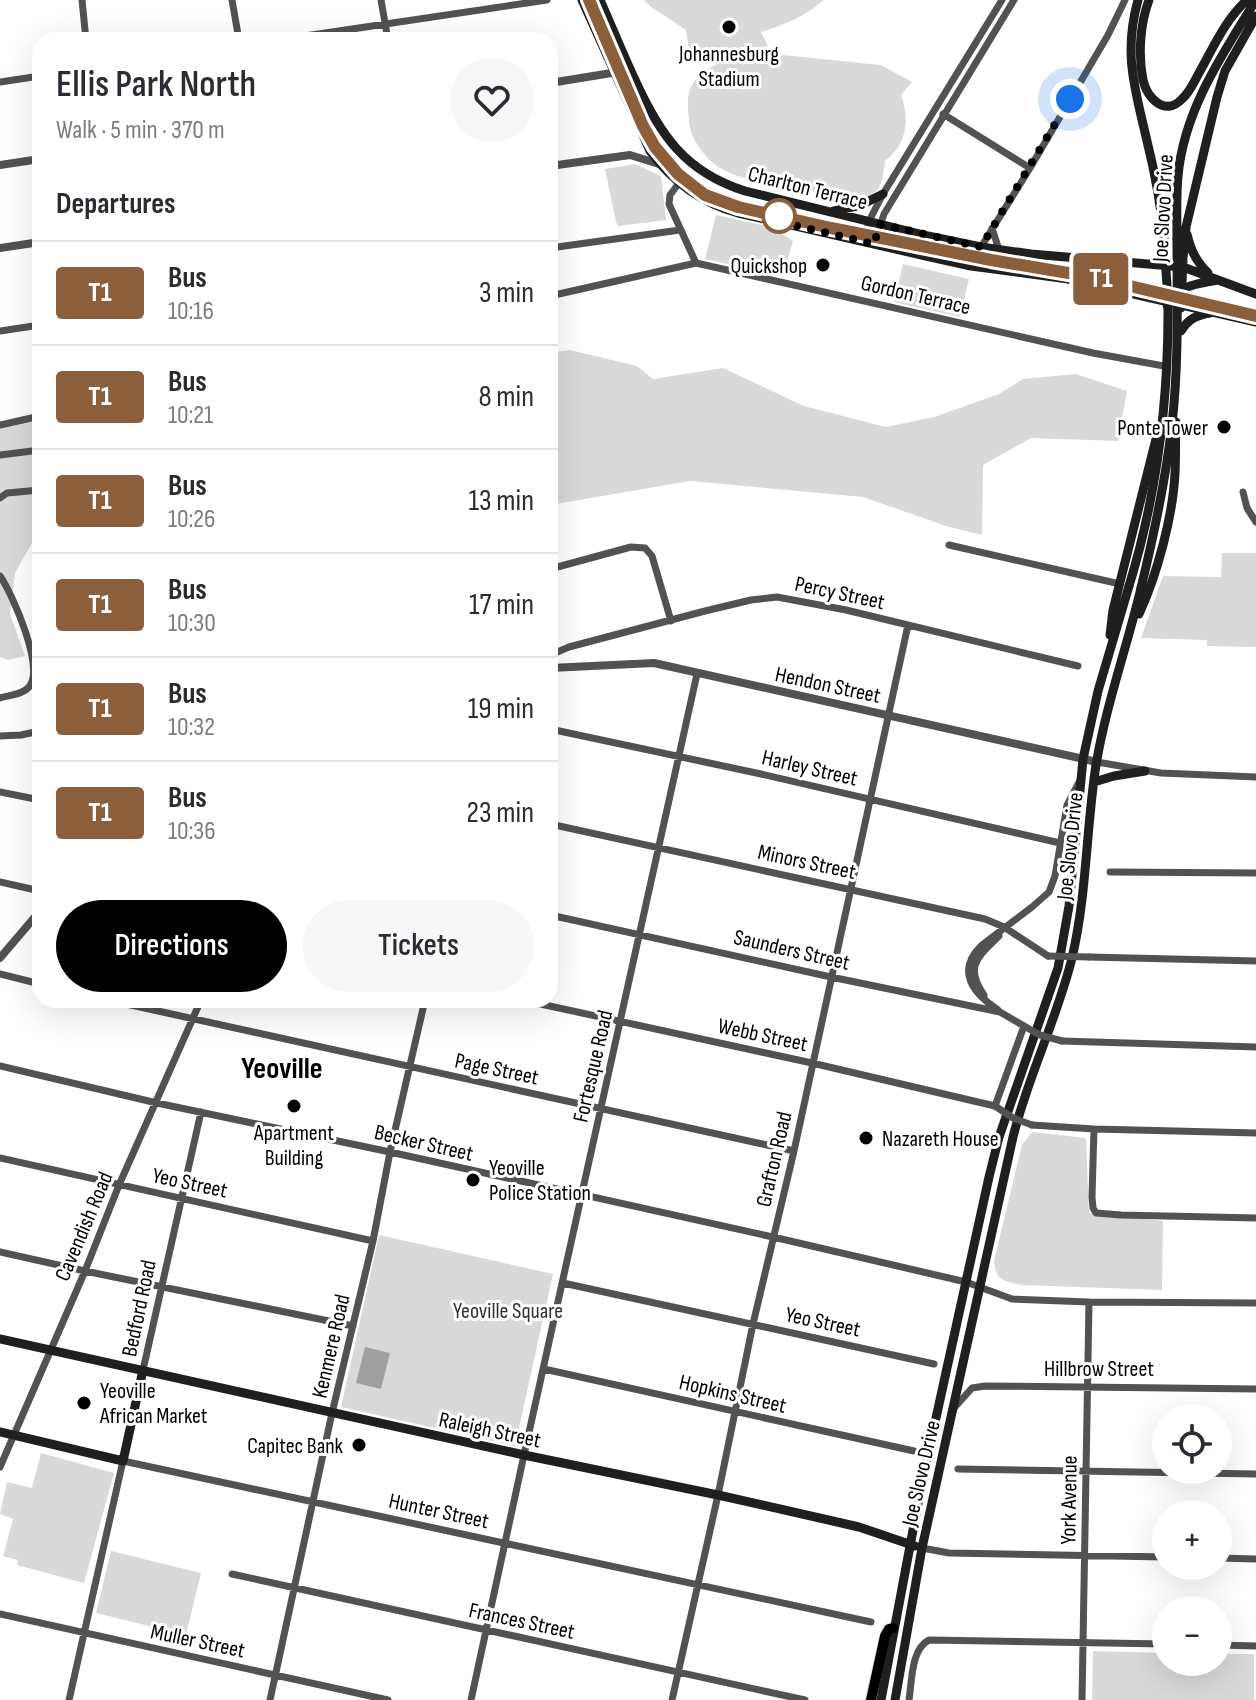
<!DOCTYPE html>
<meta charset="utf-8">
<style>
:root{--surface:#fff;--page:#f7f7f7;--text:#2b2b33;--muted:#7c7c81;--line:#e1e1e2;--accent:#000}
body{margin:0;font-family:"Sofia Sans Condensed",sans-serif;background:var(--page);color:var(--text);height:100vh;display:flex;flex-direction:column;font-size:30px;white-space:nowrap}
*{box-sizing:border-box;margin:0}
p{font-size:26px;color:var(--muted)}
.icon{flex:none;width:44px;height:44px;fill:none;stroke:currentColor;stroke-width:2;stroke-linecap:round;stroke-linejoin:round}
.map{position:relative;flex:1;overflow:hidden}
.drawer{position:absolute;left:32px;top:32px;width:526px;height:976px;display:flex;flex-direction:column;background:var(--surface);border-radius:24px;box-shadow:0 8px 32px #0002}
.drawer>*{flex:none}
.badge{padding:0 16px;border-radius:6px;font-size:28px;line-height:52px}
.controls{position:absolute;left:1152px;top:1404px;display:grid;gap:16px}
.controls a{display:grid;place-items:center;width:80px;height:80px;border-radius:50%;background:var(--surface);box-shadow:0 8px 32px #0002;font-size:40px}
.you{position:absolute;width:40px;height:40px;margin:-20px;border:6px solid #fff;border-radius:50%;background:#1a73e8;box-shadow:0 0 0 12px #1a73e833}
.map>.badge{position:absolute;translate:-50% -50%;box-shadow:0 0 0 4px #fff}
h2{padding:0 24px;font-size:30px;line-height:72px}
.round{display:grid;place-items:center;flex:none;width:84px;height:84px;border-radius:42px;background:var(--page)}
.overview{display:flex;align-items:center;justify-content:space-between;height:136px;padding:0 24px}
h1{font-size:38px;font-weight:600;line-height:60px}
.cta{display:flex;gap:16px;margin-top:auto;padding:16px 24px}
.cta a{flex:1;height:92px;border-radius:48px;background:var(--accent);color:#fff;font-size:32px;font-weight:600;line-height:92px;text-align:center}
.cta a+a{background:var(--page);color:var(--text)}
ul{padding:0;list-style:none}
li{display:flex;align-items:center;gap:24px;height:104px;padding:0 24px;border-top:2px solid var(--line)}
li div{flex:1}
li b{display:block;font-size:30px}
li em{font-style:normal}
li .badge{min-width:88px;font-weight:700;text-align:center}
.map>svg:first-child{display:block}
.green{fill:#d9d9d9}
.water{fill:#a0a0a0}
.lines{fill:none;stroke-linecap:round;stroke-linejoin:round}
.primary-casing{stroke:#dbdbdb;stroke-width:12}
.minor{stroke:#525252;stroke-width:7}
.tertiary{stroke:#525252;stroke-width:8}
.secondary{stroke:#1f1f1f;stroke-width:9}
.primary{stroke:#000;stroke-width:10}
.minor-bridge{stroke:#525252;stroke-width:7}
.secondary-bridge{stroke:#1f1f1f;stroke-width:9}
.line-casing{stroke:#fff;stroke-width:18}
.line{stroke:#8b5e3c;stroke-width:12}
.walk{stroke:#000;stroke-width:8;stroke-dasharray:0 14.4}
.poi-dot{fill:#000;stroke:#fff;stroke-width:3}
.stop-dot{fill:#fff;stroke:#8b5e3c;stroke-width:4}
.labels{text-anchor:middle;stroke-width:6;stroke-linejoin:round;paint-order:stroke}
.poi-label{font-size:22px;fill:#000;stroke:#fff;text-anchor:end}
.street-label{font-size:22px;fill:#000;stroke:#fff}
.park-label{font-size:22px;fill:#303030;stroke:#fff}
.district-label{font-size:30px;font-weight:bold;fill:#000;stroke:#fff}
</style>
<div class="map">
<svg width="1256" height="1700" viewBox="0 0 1256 1700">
<rect width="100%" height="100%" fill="#fff"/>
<path class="green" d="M644 0H824C805 16 785 25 761 32L768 46 734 52 689 49 686 30 650 6Z
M763 53 881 65 912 82 901 95C910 120 907 144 885 161 881 184 884 191 860 200 836 196 812 191 787 186 765 182 737 180 717 166 703 156 690 137 689 121 688 109 686 95 692 85 706 62 739 56 763 53Z
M635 164 661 176 666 220 618 226 616 222 605 169Z
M716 215 771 227 793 241 783 276 705 259Z
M903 264 969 279 960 317 894 302Z
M570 350 637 366 653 379 723 368 804 406 886 427 934 417 999 394 1023 379 1076 374 1127 391 1118 441 1031 438 983 465 982 535 946 526 863 497 690 481 550 505V353Z
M40 417V540L33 541 15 573 10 614 25 656 8 660 0 657V422Z
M1222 553H1256V647L1207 646V640L1141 638 1163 576 1221 577Z
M1032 1132 1086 1138 1089 1213 1163 1221 1162 1290 1021 1285C1004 1281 996 1281 994 1261L1022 1145Z
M379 1235 553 1274 515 1446 341 1407Z
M41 1453 114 1473 84 1583 17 1565 18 1560 3 1556 13 1519 0 1514 7 1482 32 1488Z
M111 1551 201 1573 186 1635 96 1613Z
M1093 1651 1166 1653V1662H1218V1654H1254V1700H1092Z"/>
<path class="water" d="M365 1347 390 1353 381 1389 356 1383Z"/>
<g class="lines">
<defs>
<path id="primary" d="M871 1700 885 1636 889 1629 893 1628"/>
</defs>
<use href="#primary" class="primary-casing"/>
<path class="minor" d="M82 0 86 40
M232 0 239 40
M381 0 388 40
M278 40 547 0
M0 82 40 76
M943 114 1030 168
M679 183 670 195 669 204 696 263 1093 353 1164 366
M992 228 999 250
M864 242 869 221 883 194 1002 0
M874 244 884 214 1014 0
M981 247 1030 168 1108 35 1125 0
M550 248 680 230
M550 296 696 263
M0 331 40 325
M0 425 40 416
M0 455 40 450
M1243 492 1247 508 1256 522
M0 498 7 493 40 490
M949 545 1120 584
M550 569 631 547 645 548 652 556 671 621
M0 576C13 595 45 668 29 687 22 695 9 695 0 698
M550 659 555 653 569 647 705 611 751 600 777 597 846 610 1078 666
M550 729 761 774 1060 843
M0 736 21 735 40 731
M1097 762 1161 773 1256 777
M0 792 40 800
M550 824 985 919 1004 927 1048 956
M1110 872 1256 873
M0 882 40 891
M1089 957 1256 961
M0 974 40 984
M984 995C964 966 978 957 999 936
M108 1000 794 1151
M522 1000 812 1063 995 1106 1024 1026 1000 1012 831 977 550 915
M998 1010C973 993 955 971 982 945L1032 907 1049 892 1055 876 1067 805 1079 782
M1062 1041 1256 1047
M0 1066 157 1103 390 1152 773 1237 966 1282 1012 1299 1089 1302 1256 1303
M1032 1125 1094 1129 1256 1133
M1094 1129 1092 1197 1093 1208 1096 1213 1121 1215 1256 1218
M0 1158 373 1241
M0 1252 85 1271 353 1326
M563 1283 934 1364
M544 1369 914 1451
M143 1370 201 1112
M955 1407 972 1388 985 1386 1256 1389
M0 1467 85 1271 119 1185 201 1000
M958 1469 1256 1474
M922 1548 949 1553 1166 1557
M1218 1558 1256 1559
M232 1574 805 1700
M0 1614 388 1700
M1218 1645 1256 1646
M69 1700 123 1461 871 1622
M270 1700 332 1413 373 1241 390 1152 425 1000
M471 1700 524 1455 697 674
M672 1700 718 1495 753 1324 794 1151 908 625
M909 1700C912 1681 911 1649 929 1640L1166 1644
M1082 1700 1089 1302"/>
<path class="tertiary" d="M550 83 630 70
M0 165 40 159
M550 166 630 155 659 164
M0 248 40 242
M550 668 654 663 1097 762
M0 958 40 911"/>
<path class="secondary" d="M582 0 650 151C672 181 702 203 738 213L926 256 971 266 1068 279 1256 322
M600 0C612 27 623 54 635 80 660 135 685 172 745 191L928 236 981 247 1031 254 1183 267 1256 294
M1138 0C1123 54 1135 89 1147 141 1155 173 1161 206 1164 239
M1149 0C1140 24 1138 55 1143 80 1147 98 1165 117 1182 99 1190 92 1194 82 1199 73 1213 48 1225 20 1247 0
M834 211 861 205 883 194
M1187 234C1191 251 1196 261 1208 273
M1177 239C1177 218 1176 197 1178 176 1184 110 1222 55 1256 0
M1167 305V301C1180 286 1199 283 1218 280
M1181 308 1183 258 1186 227 1217 97 1225 71 1256 16
M1181 331C1188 319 1197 315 1210 313
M1139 614C1157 575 1173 516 1175 473 1176 456 1175 439 1176 422
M1110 635 1113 610 1157 435
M1094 782 1114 776 1145 771
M0 1339 524 1455 718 1495 859 1527 915 1546
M0 1432 123 1461 143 1370
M881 1700 923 1477 989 1177 999 1137 1058 968 1069 906 1083 759 1098 691 1129 586
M895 1700 922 1548 1013 1137C1028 1076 1057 1019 1072 958 1087 894 1086 829 1096 765 1106 705 1127 647 1141 588"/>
<use href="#primary" class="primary"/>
<path class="minor-bridge" d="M1048 956 1089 957
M1024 1026 1040 1035 1062 1041
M995 1106 1013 1118 1032 1125"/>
<path class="secondary-bridge" d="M1129 586C1156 498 1168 404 1168 313 1168 288 1165 264 1164 239
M1141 588C1154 534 1166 480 1172 424 1179 363 1177 301 1177 239"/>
</g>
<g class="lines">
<defs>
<path id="line" d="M589 0 643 126 655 147 678 174 705 195 738 207 831 228 991 260 1092 277 1256 316"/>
</defs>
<use href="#line" class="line-casing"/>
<use href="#line" class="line"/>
<path class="walk" d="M779 216 767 219 874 244 880 224 981 247 1070 99"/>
</g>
<g class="poi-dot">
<circle cx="729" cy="27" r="8"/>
<circle cx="823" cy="265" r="8"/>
<circle cx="1224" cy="427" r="8"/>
<circle cx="294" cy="1106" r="8"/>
<circle cx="866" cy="1138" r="8"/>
<circle cx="473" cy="1180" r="8"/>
<circle cx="84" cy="1403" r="8"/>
<circle cx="359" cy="1445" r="8"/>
</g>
<circle class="stop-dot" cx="779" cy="216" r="16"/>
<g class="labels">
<g class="poi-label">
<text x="729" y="61" text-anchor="middle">Johannesburg<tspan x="729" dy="25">Stadium</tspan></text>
<text x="807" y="273">Quickshop</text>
<text x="1208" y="435">Ponte Tower</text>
<text x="294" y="1140" text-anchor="middle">Apartment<tspan x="294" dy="25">Building</tspan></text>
<text x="882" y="1146" text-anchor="start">Nazareth House</text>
<text x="489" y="1175" text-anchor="start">Yeoville<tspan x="489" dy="25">Police Station</tspan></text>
<text x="100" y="1398" text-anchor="start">Yeoville<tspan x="100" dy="25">African Market</tspan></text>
<text x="343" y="1453">Capitec Bank</text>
</g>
<g class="street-label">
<text transform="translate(808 187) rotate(14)" y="8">Charlton Terrace</text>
<text transform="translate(1162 208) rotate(-87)" y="8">Joe Slovo Drive</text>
<text transform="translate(916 294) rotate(13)" y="8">Gordon Terrace</text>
<text transform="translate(840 592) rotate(12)" y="8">Percy Street</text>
<text transform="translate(828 684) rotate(12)" y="8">Hendon Street</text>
<text transform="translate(810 767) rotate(13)" y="8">Harley Street</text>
<text transform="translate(1069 846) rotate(-84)" y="8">Joe Slovo Drive</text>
<text transform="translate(807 861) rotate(12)" y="8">Minors Street</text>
<text transform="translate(792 949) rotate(13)" y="8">Saunders Street</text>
<text transform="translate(763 1034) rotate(12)" y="8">Webb Street</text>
<text transform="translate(592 1066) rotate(-77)" y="8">Fortesque Road</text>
<text transform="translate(497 1068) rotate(12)" y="8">Page Street</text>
<text transform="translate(424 1142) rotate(13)" y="8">Becker Street</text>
<text transform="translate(773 1159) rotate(-77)" y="8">Grafton Road</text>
<text transform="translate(190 1182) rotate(12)" y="8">Yeo Street</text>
<text transform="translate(83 1226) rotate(-67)" y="8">Cavendish Road</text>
<text transform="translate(138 1308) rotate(-78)" y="8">Bedford Road</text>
<text transform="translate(823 1321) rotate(12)" y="8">Yeo Street</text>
<text transform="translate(330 1346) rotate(-77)" y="8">Kenmere Road</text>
<text x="1099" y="1376">Hillbrow Street</text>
<text transform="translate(733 1393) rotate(13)" y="8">Hopkins Street</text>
<text transform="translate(490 1429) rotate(12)" y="8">Raleigh Street</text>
<text transform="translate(920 1473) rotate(-77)" y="8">Joe Slovo Drive</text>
<text transform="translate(1068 1500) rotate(-89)" y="8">York Avenue</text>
<text transform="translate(439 1510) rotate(12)" y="8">Hunter Street</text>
<text transform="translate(522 1620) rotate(12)" y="8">Frances Street</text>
<text transform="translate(198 1640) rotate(12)" y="8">Muller Street</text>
</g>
<g class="park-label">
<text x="508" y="1318">Yeoville Square</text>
</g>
<g class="district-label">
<text x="282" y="1078">Yeoville</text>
</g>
</g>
</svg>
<div class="controls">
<a><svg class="icon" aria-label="locate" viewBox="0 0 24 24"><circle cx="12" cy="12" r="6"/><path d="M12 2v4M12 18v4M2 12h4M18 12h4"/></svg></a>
<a>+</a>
<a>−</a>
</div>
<div class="you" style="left:1070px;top:99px"></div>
<b class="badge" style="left:1101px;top:279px;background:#8b5e3c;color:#fff">T1</b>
<section class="drawer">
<div class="overview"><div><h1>Ellis Park North</h1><p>Walk · 5 min · 370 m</p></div><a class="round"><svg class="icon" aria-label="heart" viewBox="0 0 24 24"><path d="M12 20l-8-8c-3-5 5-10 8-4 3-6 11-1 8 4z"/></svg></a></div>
<h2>Departures</h2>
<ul>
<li><span class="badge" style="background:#8b5e3c;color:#fff">T1</span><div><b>Bus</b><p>10:16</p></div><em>3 min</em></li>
<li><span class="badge" style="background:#8b5e3c;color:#fff">T1</span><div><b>Bus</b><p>10:21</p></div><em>8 min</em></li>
<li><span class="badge" style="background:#8b5e3c;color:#fff">T1</span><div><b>Bus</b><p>10:26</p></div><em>13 min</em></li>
<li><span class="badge" style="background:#8b5e3c;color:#fff">T1</span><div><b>Bus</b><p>10:30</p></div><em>17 min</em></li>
<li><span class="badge" style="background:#8b5e3c;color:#fff">T1</span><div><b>Bus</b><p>10:32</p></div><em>19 min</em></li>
<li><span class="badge" style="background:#8b5e3c;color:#fff">T1</span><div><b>Bus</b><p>10:36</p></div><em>23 min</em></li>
</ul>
<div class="cta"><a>Directions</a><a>Tickets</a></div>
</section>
</div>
